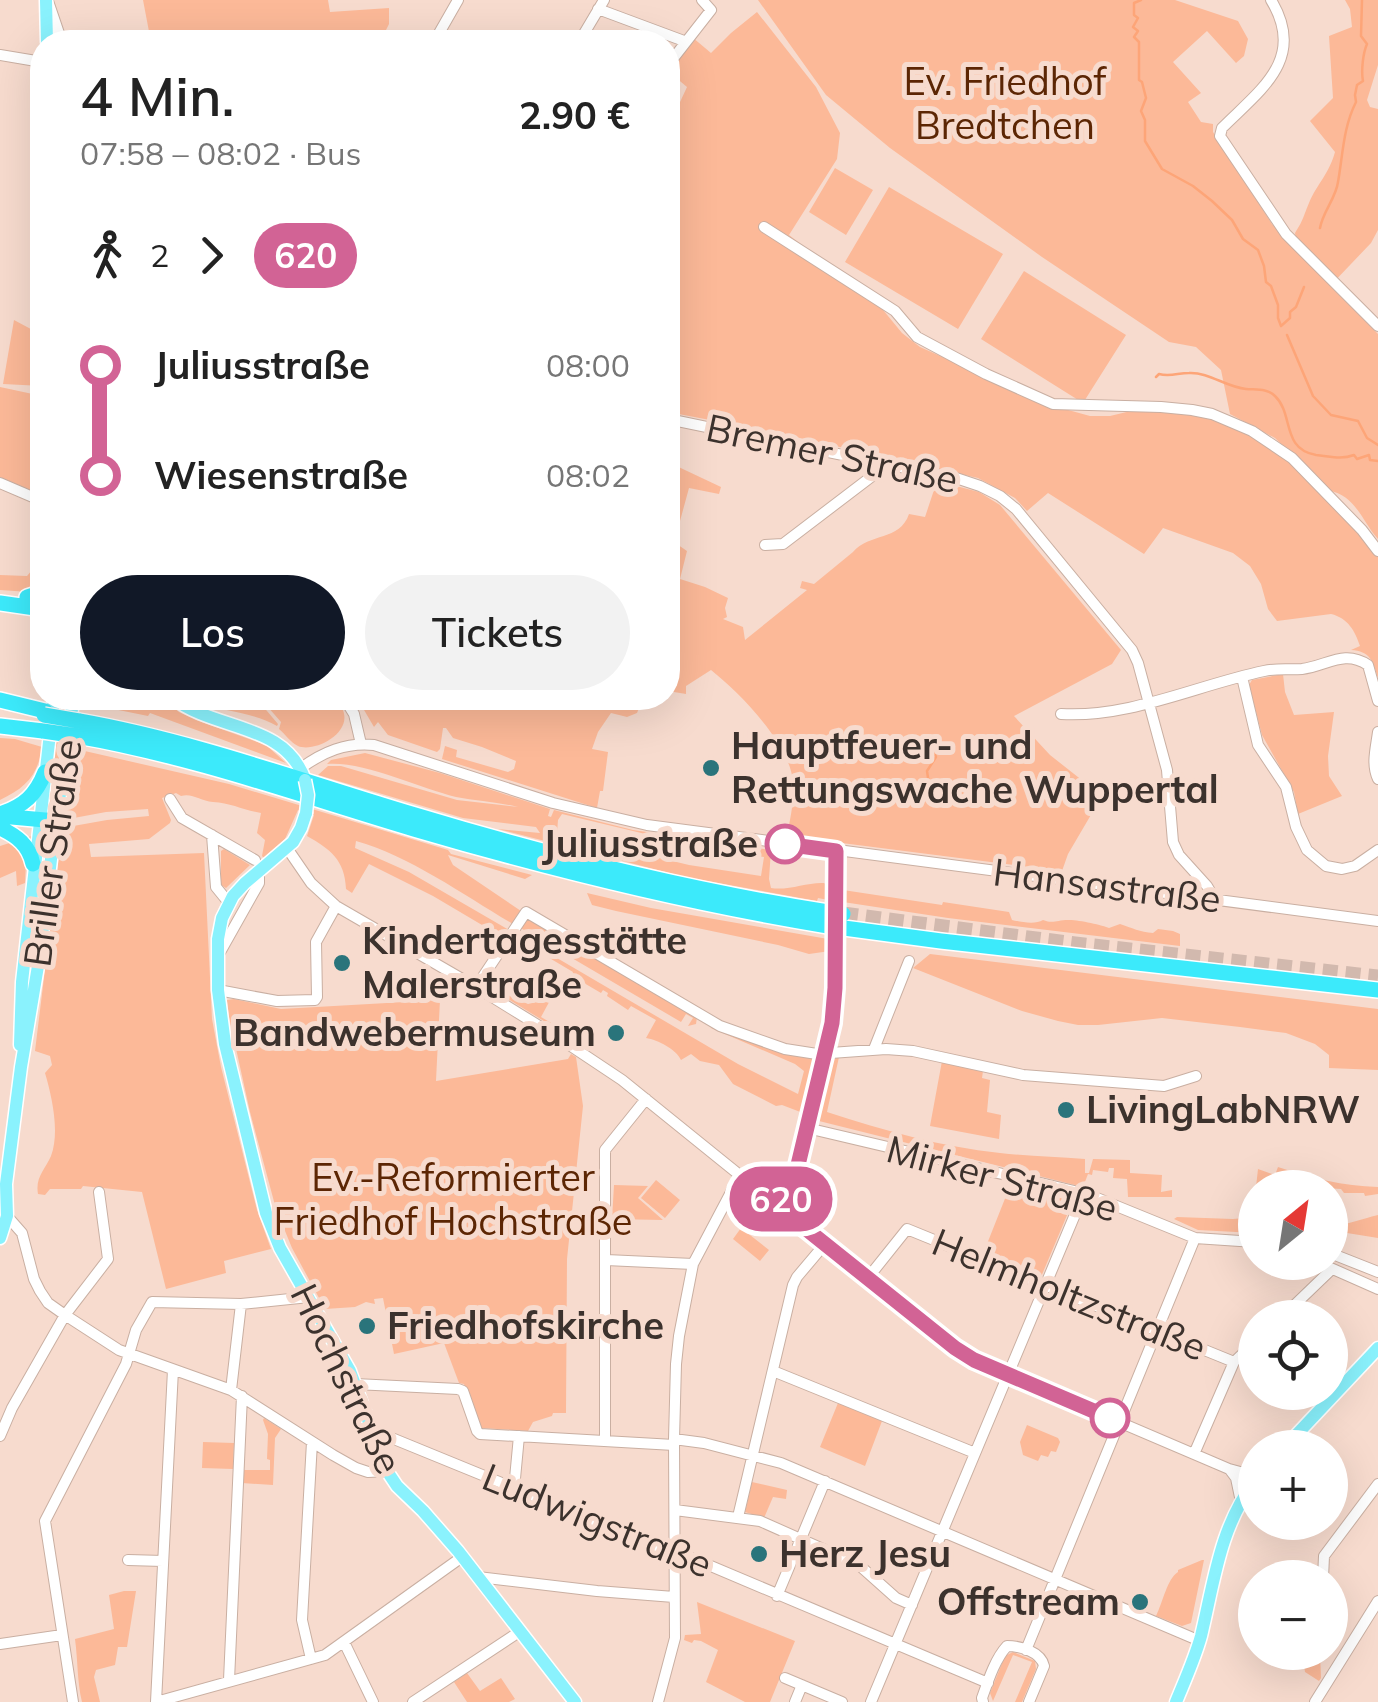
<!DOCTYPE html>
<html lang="de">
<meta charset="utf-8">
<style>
:root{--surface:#fff;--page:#f2f2f2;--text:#222;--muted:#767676;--accent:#111827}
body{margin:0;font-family:Mulish,sans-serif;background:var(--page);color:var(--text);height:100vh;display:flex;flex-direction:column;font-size:38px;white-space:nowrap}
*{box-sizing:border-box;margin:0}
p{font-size:32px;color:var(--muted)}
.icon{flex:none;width:55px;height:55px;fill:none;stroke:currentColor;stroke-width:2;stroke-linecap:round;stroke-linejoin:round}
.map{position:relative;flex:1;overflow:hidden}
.drawer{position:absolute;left:30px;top:30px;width:650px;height:680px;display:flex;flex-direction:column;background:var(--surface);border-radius:40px;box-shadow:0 10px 40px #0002}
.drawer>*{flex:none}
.badge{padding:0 20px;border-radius:32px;font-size:35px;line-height:65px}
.needle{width:65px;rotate:30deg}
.buttons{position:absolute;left:1238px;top:1170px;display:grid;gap:20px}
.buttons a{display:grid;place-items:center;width:110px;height:110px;border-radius:50%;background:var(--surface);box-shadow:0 10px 40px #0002;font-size:50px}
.map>.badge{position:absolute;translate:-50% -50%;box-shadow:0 0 0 5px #fff}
.legs{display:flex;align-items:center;gap:15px;height:110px;padding:0 50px;font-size:32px}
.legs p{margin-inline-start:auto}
.headline{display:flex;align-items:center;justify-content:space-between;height:170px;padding:0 50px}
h1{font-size:55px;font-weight:600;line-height:75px}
.primary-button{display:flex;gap:20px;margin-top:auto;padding:20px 50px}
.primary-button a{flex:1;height:115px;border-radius:60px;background:var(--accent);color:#fff;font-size:40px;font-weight:600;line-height:115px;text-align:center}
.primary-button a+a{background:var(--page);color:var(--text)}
ul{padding:0 50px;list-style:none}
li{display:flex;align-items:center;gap:35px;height:110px;font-size:38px}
li i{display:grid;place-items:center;width:15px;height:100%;margin:0 12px;background:currentColor}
li i::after{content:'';width:25px;height:25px;margin:-12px;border:8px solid;border-radius:50%;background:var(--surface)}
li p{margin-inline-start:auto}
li:first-child i{background:linear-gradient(#0000 50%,currentColor 0)}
li:last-child i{background:linear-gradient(currentColor 50%,#0000 0)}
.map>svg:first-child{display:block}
.green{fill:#fcb998}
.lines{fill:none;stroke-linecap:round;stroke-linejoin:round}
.stream{stroke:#fda578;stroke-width:2.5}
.highway-tunnel{stroke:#d2b9ae;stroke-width:15;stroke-dasharray:15 8;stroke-linecap:butt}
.minor-casing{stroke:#c9afa2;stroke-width:12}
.major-casing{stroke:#fff;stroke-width:15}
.highway-casing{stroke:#fff;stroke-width:18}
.minor{stroke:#fff;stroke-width:10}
.major{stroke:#8af2fd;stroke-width:12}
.highway{stroke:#3ceafb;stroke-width:15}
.major-bridge-casing{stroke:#fff;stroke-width:15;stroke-linecap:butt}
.highway-bridge-casing{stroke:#fff;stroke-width:18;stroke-linecap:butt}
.major-bridge{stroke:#8af2fd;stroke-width:12}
.highway-bridge{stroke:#3ceafb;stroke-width:15}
.line-1-casing{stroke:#fff;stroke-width:22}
.line-1{stroke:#d26395;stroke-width:15}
.poi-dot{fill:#2a747b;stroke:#f7dbce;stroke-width:4}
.stop-1-dot{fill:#fff;stroke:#d26395;stroke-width:5}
.labels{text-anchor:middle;stroke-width:10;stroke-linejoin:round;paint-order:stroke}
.park-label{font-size:38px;fill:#5c2604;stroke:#f7dbce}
.street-label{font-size:38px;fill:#3c322d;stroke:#f7dbce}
.poi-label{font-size:38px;font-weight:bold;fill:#3c322d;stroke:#f7dbce;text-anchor:start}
.stop-label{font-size:38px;font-weight:bold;fill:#3c322d;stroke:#f7dbce;text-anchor:end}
</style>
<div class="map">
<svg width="1378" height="1702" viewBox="0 0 1378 1702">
<rect width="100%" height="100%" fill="#f7dbce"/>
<path class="green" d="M143 0H328L330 12 389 8V24L380 42H151Z
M758 0H1175L1238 21 1248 39 1244 56 1236 63 1207 31 1173 62 1201 93 1188 102 1201 122 1213 124V132L1272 224 1298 251 1295 233C1304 219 1303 217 1309 203 1317 184 1329 174 1335 152L1310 121 1333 98 1329 36 1352 27 1350 9 1345 0H1378V65L1367 100 1370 107 1378 109V230L1371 243 1330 286 1378 334V539C1363 523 1355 494 1329 491L1275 438 1230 414 1221 370 1196 347 1169 342 1042 257 890 148 826 95Z
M757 12 816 87 840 133 837 159 789 235 879 305 902 333 920 347 1050 405 1090 416H1110L1135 410 1175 411 1229 423 1277 449 1359 531 1378 556V678C1373 661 1370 651 1351 650L1360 646C1355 631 1348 618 1331 614L1277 621 1268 609 1261 584 1250 566 1233 553 1163 528 1144 554 1048 493 1027 511 1015 498 978 478 773 432 668 412V128L687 87 668 71 692 37 711 53 731 33Z
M835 168 873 190 846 235 809 212Z
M889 187 1003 254 958 329 845 262Z
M1024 271 1126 335 1083 403 981 339Z
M14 320 42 335V386L3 384Z
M0 387 42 396V495L0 477Z
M668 462 721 487 719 494 689 488 680 521 668 518Z
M937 481 979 492 1000 505 1121 650 1112 664 1014 716 1050 755 1102 796 1068 854 1062 871 787 836C790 819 795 799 793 781 789 743 740 693 711 670L686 686V694L668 691V538L687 551 680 579 705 587 728 598 725 608 727 617 723 619 743 627 745 640 807 590 800 588 802 581 814 584 853 552C869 533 900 541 909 514L925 517Z
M42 558V577L29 592 0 590V575L27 576Z
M1283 674 1285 692 1294 715 1334 712 1328 756 1329 776 1342 796 1298 814 1294 792 1262 735 1249 685 1252 680Z
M58 698H67L53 810 45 809Z
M84 698H162L179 712 196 720 266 745 286 763 150 713 148 716 84 703Z
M191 698H256L278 724 277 726C249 710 219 713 191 698Z
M260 698H334C366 727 316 754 298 746 291 743 285 734 279 729L281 722Z
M357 698H643L637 713 627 717 611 713 598 732 592 749 608 752 603 791H600L597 808 442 759 445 746 457 750 456 757 508 772 514 769 516 761 482 747 453 738 446 728H443L440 749 437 752 388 735 378 722 374 727Z
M0 738 15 739 42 747C38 776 25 788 0 800Z
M76 749 229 784 448 850 451 854 532 875 525 879 448 855 453 865 521 911 513 924C465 896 410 856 356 841L355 848 409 872 509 930 504 938 433 896 369 864 352 893 346 889C345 860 330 849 307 836L314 815 298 810 285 839 264 858 262 856 265 840 257 833 261 813C243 810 231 803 213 802 200 801 193 793 181 796L176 793 162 798 171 820 170 823 149 839 89 844 91 857 204 853 212 1019 221 1067 257 1210 271 1249 224 1261 226 1273 166 1289 142 1192 83 1186 81 1189H50L45 1195 38 1194C35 1177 45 1170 51 1156 60 1132 52 1097 45 1073L52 1065 50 1056 35 1051 61 839 44 844 49 845 24 1030 36 881 26 862 25 883 17 886 16 871 0 878V846L57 828 61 837 62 828 107 820 149 816 148 809 106 812 63 820Z
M365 753 440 773 550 809 548 816 551 817 554 810 633 830 709 841 708 849 562 814 558 820 557 833 689 865 761 876 764 857 715 850 717 842 771 850 769 879 771 888C788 891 807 882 824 883L827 885 828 900 818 898 817 901 685 877 498 829 540 833 536 827 463 818 318 775 328 766H341L457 800 518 807C499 802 476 801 456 797 419 788 364 761 327 764L331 760Z
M224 849 250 865 226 888 221 885V851Z
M843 890 942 905 943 902 1009 912 1012 920C1021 922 1035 925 1043 920 1053 924 1057 920 1068 920 1075 919 1103 925 1109 928L1120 924C1132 928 1140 932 1153 933L1158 929 1173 931 1180 934V946L948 918 843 902Z
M587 893 651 908 828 939 830 951 809 954 778 945 616 911 592 905Z
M530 918 697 1017 696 1024 688 1026 693 1018 686 1014 681 1022 519 927 525 919Z
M516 934 738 1064 798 1094 804 1071 795 1064 711 1028 713 1025 777 1049 815 1059 803 1113 782 1105 776 1106 733 1084 719 1065 700 1061 691 1054 681 1060C676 1049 658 1040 646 1038L656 1020 631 1006 628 1010 607 996 608 993 603 990 601 993 572 976 573 972 514 937Z
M930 954 1378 1009V1070L1329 1068V1055L1315 1044 1286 1033 1240 1027 1162 1018 1098 1025H1078L1058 1021 1022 1011 913 968Z
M487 986 528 1004 541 1001 547 989 554 993 541 1017 558 1027H565L568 1030 565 1034Z
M234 999 281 1009 440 1000 436 1081 568 1059 571 1054 576 1057 583 1106 567 1259 566 1413H553L552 1416 533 1422 528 1431 481 1428 464 1384 459 1383 444 1343 394 1354 383 1298 374 1299 375 1304 366 1302 355 1307 325 1309 292 1248 276 1209 250 1112 229 1017 227 1000Z
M839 1057 827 1112C883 1130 941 1147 1000 1153 1028 1156 1056 1157 1085 1159V1173H1089L1093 1159 1130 1160V1173L1162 1175 1161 1192 1172 1190V1197H1128L1127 1179 1113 1178 1114 1168H1109L1108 1172 1093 1170 1092 1175 1088 1174 1083 1187 819 1121 816 1119 830 1064 832 1060Z
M942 1061 983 1071 982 1078 990 1080 987 1112 1001 1115 999 1139 930 1126Z
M1278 1167C1311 1178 1343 1186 1378 1187V1194L1365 1196 1364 1193H1344L1341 1189 1311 1187 1310 1185 1281 1184 1280 1187H1256L1258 1169 1275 1175Z
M656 1180 680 1200 665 1218 641 1198Z
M614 1185 648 1186 638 1198 663 1220 612 1219Z
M1010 1186 1073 1201 1041 1277 983 1254Z
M1330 1212 1332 1226C1350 1224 1361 1219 1378 1215V1238L1347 1233 1333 1245 1330 1243Z
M1177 1217 1233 1219 1255 1217V1233L1198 1230 1174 1219Z
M741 1228 769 1250 760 1261 733 1239Z
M838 1403 882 1421 865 1466 820 1447Z
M264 1418 281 1429 275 1438 273 1485 242 1483 243 1470H270V1460L267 1459 268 1434 263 1420Z
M1027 1425 1058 1438 1060 1442 1056 1452 1051 1451 1048 1457 1041 1455 1038 1461 1023 1455 1020 1442Z
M203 1442 234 1443 233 1469 202 1468Z
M752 1482 787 1490 786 1499 773 1497 764 1518 745 1512Z
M1202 1560H1204L1191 1623 1182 1626 1156 1616C1163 1602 1167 1579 1178 1572V1570Z
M124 1591H136L127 1647H118L115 1665 96 1670 94 1677 100 1702H82C77 1681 78 1661 75 1639L114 1629 109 1595Z
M697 1602 795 1641 770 1702H745L706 1682 718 1650 701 1641 694 1640 692 1643 684 1640 685 1635 701 1634Z
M1013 1652 1035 1661 1036 1669 1022 1702H1015L1032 1662 1013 1655 993 1701 990 1693 1005 1656Z
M1302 1653H1320L1321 1678 1319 1681 1305 1672Z
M467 1673 480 1691 501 1678 515 1699 509 1702H467L454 1682Z"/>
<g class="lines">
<path class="stream" d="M1141 0 1134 3V15L1138 18 1133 27 1138 31 1134 37 1139 42V80L1142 82 1146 98 1141 111 1145 120V141L1162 169 1193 186 1212 201 1232 220 1243 239 1258 250 1264 266 1266 282 1271 286 1278 305V318L1281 326
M1320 228C1323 211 1336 198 1338 182 1343 154 1343 128 1356 102L1355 95 1357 85 1363 81C1361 71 1363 53 1367 44L1361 36 1362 0
M1281 326 1290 318V312L1296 307 1304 287
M1287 335 1313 396 1331 415 1358 421 1367 438 1378 445
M1156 377 1159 374C1170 377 1178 373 1189 373 1209 372 1226 387 1246 389 1256 390 1267 388 1275 396 1294 414 1281 449 1316 455 1329 456 1341 460 1354 455L1357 459 1369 455 1370 460 1378 461
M931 798 927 771 936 757 932 747"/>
<path class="highway-tunnel" d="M843 914 1075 944 1378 977"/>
<defs>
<path id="minor" d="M1271 0C1307 59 1260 90 1222 128L1220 136 1286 234 1378 326
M48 1 62 42
M598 9 684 41
M434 42 458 0
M579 42 604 0
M0 55 42 62
M668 65 711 10 702 0
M764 227 895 311 917 337 986 374 1053 404 1161 407 1192 410 1212 414 1252 431 1292 458 1362 530 1378 551
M668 419 959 479 980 486 1000 496 1016 509 1132 650 1138 663 1167 770 1173 842 1179 855 1207 886 1216 901
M0 483 42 501
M765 545 783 544 888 464
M1242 677 1258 745 1286 787 1296 827 1307 850 1326 866 1342 869 1355 866 1378 850
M344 698 354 714 361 744
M1061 714C1130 718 1197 685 1264 671 1277 668 1289 670 1302 669 1327 666 1344 649 1368 665L1378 701
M1378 732C1376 748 1371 764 1378 779
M301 768C323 752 346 742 374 745L553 803 647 825 1378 921
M170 799 182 818 255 860
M212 835 216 887 229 903
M287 848 311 883 336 906 476 987 565 1042 622 1080 955 1349 974 1360 1229 1469 1255 1476
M219 954 259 883V870
M476 987 526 912 720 1026 785 1049 817 1054 886 1049 913 1051 1023 1075 1164 1086 1196 1076
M218 990 277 1001 315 1000 317 997 316 942 336 906
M874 1049 909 961
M807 1128 1087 1194 1195 1238 1255 1242
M784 1212 811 1114 831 1023 835 988 836 851
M7 1216 22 1233 34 1279 40 1291 48 1303 65 1315 119 1350 231 1390 333 1455 356 1468 368 1472 387 1471
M1330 1253 1378 1272
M606 1260 693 1264
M1317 1262 1378 1289
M867 1279 907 1229 1234 1362
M1281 1318 1332 1269
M173 1370 156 1702 325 1655 462 1557
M773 1371 975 1453
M355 1384 458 1389 463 1391 477 1431 480 1434 674 1445
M231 1390 241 1304
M372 1430 673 1553H680L988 1683
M0 1436 12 1408 65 1315 108 1259 99 1192
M674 1439 704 1443 781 1463 1200 1641
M605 1441V1150L646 1099
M1194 1454 1234 1362 1255 1342
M1230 1470 1236 1478 1241 1502
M514 1489 519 1436
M675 1510 760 1521 859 1565 896 1598 912 1605
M738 1517 793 1285 797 1277 824 1245
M128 1560 163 1561
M478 1577 597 1591 674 1597
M1323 1578 1324 1556 1378 1484
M777 1596 825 1481
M344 1642 373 1702
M0 1644 62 1635
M1026 1650 1195 1238
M311 1659 302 1620 312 1442
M785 1678 842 1702
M229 1680 242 1396
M73 1702 45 1521 126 1364 136 1330 152 1302 241 1304 309 1297
M413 1702 519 1632
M658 1702 675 1638 674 1439 676 1364 679 1336 693 1264 740 1175
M795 1702 802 1685
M871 1702 1084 1193
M983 1702 982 1698C988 1681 995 1659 1007 1646 1021 1646 1041 1652 1044 1666L1029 1702
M1315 1702 1378 1601"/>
<path id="major" d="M46 0 47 42
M42 122V151
M173 698C215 731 285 722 305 780
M306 813 301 828 293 842 245 883 233 896 222 918 218 939V990L225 1044 266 1213 280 1248 350 1371 387 1471 397 1486 423 1511 458 1551 575 1702
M20 1045 22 982 54 698
M0 1238 7 1216 6 1184 21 1067 39 960 57 809 67 760 73 698
M1284 1448 1378 1348
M1176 1702C1185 1680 1195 1658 1201 1636 1214 1582 1220 1526 1255 1481"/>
<path id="highway" d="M27 597 42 592
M0 603 42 609
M0 700 45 711
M79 721C193 741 304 782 415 815 551 856 688 890 828 912
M0 726 43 731
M77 736C192 756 303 796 414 829 550 869 687 903 828 926
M0 814C24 806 36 795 45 772
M0 816 56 821
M0 828C17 836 29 845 33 864
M844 928 941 941 1378 990"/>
</defs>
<use href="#minor" class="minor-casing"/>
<use href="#major" class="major-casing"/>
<use href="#highway" class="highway-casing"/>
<use href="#minor" class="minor"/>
<use href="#major" class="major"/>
<use href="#highway" class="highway"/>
<defs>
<path id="major-bridge" d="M305 780 308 795 306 813"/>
<path id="highway-bridge" d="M44 715 79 721
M43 731 77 736
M828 912 843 914
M828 926 844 928"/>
</defs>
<use href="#major-bridge" class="major-bridge-casing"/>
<use href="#highway-bridge" class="highway-bridge-casing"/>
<use href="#major-bridge" class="major-bridge"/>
<use href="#highway-bridge" class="highway-bridge"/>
</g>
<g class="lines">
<defs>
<path id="line-1" d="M785 844 836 851 835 988 832 1023 792 1190 775 1204 955 1348 974 1360 1110 1418"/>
</defs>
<use href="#line-1" class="line-1-casing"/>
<use href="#line-1" class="line-1"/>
</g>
<g class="poi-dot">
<circle cx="711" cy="768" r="10"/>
<circle cx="342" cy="963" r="10"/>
<circle cx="616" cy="1033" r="10"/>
<circle cx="1066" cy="1110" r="10"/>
<circle cx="367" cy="1326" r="10"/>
<circle cx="759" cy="1554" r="10"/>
<circle cx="1140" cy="1602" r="10"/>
</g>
<g class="stop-1-dot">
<circle cx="785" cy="844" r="18"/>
<circle cx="1110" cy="1418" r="18"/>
</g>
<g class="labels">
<g class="park-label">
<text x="1005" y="95">Ev. Friedhof<tspan x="1005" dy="44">Bredtchen</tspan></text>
<text x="453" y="1191">Ev.-Reformierter<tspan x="453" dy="44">Friedhof Hochstraße</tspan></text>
</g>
<g class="street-label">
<text transform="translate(832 454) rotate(12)" y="13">Bremer Straße</text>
<text transform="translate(53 853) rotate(-82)" y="13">Briller Straße</text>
<text transform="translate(1107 886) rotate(7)" y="13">Hansastraße</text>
<text transform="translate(1002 1179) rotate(15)" y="13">Mirker Straße</text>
<text transform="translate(1069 1295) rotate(22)" y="13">Helmholtzstraße</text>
<text transform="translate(346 1379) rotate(64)" y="13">Hochstraße</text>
<text transform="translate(597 1521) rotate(22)" y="13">Ludwigstraße</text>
</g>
<g class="poi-label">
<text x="731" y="759">Hauptfeuer- und<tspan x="731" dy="44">Rettungswache Wuppertal</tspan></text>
<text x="362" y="954">Kindertagesstätte<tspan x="362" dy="44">Malerstraße</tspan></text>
<text x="596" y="1046" text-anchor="end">Bandwebermuseum</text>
<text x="1086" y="1123">LivingLabNRW</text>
<text x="387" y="1339">Friedhofskirche</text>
<text x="779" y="1567">Herz Jesu</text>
<text x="1120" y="1615" text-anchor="end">Offstream</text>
</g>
<g class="stop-label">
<text x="758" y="857">Juliusstraße</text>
</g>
</g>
</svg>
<div class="buttons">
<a><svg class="needle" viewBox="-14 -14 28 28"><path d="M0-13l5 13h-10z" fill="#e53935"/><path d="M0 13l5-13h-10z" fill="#767676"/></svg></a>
<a><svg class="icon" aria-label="locate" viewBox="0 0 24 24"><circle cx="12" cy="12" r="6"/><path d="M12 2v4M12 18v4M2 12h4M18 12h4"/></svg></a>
<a>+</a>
<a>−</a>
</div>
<b class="badge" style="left:781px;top:1199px;background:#d26395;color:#fff">620</b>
<section class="drawer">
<div class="headline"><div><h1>4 Min.</h1><p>07:58 – 08:02 · Bus</p></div><b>2.90 €</b></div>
<div class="legs"><svg class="icon" aria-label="walk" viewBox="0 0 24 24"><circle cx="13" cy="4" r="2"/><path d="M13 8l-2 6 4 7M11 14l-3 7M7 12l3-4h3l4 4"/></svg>2<svg class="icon" aria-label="forward" viewBox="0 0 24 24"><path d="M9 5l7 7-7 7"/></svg><b class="badge" style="background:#d26395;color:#fff">620</b></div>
<ul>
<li><i style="color:#d26395"></i><b>Juliusstraße</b><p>08:00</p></li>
<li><i style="color:#d26395"></i><b>Wiesenstraße</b><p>08:02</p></li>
</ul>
<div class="primary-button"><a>Los</a><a>Tickets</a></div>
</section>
</div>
